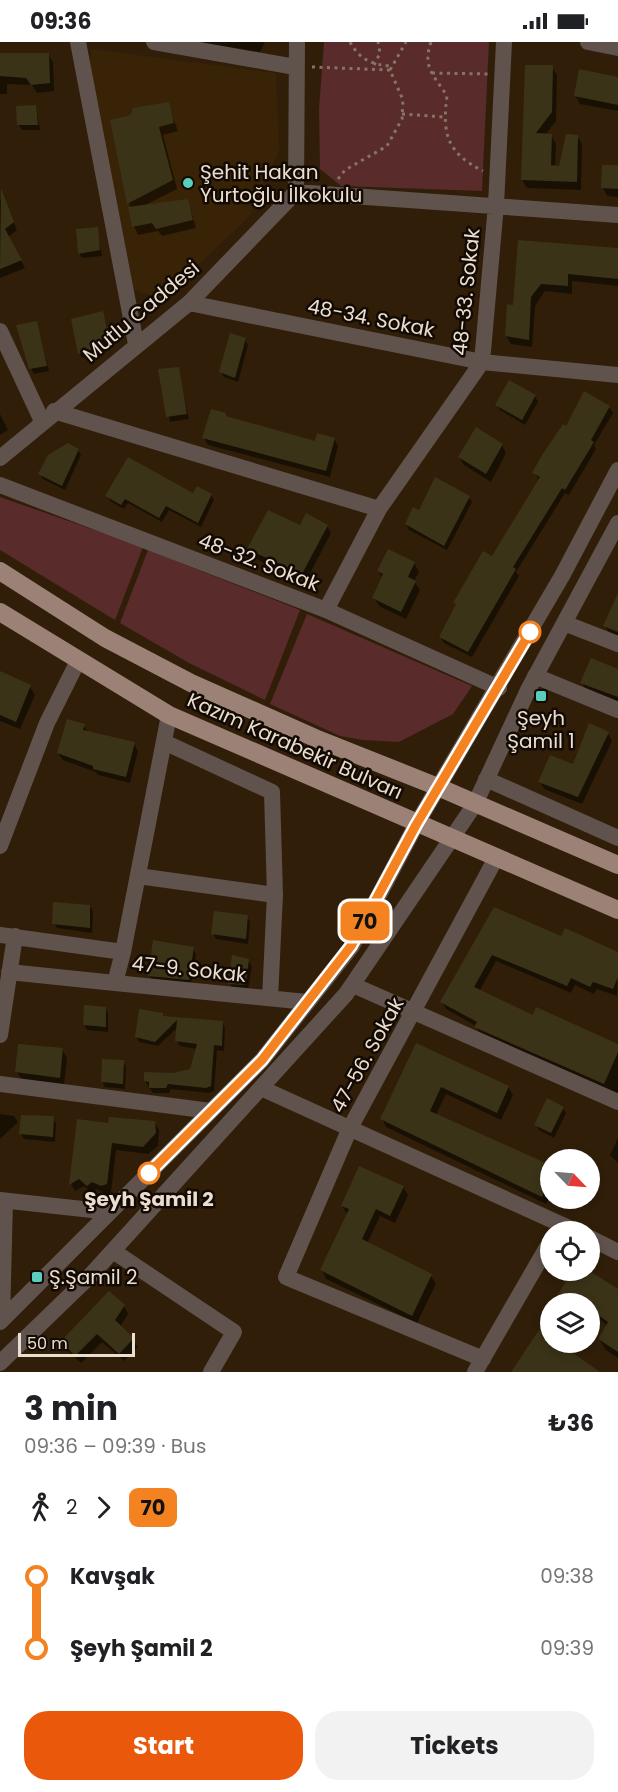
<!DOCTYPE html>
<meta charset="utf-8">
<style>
:root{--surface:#fff;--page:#f2f2f2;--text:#202124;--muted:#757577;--accent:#ea580c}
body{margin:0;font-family:Poppins,sans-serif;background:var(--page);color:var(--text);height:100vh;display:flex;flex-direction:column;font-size:22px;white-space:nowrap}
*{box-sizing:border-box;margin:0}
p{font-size:20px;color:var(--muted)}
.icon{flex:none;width:33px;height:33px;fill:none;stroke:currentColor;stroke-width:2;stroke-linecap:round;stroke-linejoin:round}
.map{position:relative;height:1330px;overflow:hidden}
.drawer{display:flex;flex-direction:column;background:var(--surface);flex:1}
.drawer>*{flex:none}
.badge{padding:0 12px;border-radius:9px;font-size:21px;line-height:39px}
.needle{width:39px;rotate:115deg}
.tools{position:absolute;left:540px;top:1107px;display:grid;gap:12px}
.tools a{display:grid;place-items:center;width:60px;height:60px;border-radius:50%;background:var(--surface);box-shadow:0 3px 9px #0003;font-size:30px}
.scale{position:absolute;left:18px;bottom:15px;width:117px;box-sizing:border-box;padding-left:6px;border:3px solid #eaded1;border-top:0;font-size:16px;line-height:21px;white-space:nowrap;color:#eaded1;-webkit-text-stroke:4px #120a03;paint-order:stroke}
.map>.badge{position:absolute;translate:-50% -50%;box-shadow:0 0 0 3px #fff}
.legs{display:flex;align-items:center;gap:9px;height:66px;padding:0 24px;font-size:20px}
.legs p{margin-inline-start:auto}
.head{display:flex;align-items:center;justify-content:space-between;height:102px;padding:0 24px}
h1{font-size:33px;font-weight:700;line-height:45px}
.cta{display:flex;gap:12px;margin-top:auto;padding:12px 24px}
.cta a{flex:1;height:69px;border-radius:24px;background:var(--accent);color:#fff;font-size:24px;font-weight:700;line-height:69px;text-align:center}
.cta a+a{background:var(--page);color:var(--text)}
ul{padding:0 24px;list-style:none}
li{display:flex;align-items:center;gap:21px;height:72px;font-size:22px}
li i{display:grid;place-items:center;width:9px;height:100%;margin:0 8px;background:currentColor}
li i::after{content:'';width:15px;height:15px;margin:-8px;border:4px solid;border-radius:50%;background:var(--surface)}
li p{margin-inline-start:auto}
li:first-child i{background:linear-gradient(#0000 50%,currentColor 0)}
li:last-child i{background:linear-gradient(currentColor 50%,#0000 0)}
.status{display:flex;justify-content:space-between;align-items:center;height:42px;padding:0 30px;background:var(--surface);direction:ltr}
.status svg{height:16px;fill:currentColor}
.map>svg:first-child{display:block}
.built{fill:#392307}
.green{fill:#592b2a}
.shadow{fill:#0007}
.building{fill:#3b3318}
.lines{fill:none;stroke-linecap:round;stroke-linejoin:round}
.path{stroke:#857564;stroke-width:3;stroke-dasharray:3 4.5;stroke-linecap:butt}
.minor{stroke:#60534d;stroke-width:16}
.major{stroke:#9c8276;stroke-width:18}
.line-1-casing{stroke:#fff;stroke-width:14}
.line-1{stroke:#f58220;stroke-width:9}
.poi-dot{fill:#59cebe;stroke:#120a03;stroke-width:2}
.stop-1-dot{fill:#fff;stroke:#f58220;stroke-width:3}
.labels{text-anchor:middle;stroke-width:5;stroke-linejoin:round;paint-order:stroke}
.poi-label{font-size:20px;fill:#eaded1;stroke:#120a03;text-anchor:start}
.street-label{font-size:20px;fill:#eaded1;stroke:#120a03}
.stop-label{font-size:20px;font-weight:bold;fill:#eaded1;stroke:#120a03}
</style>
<div class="status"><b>09:36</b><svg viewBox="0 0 49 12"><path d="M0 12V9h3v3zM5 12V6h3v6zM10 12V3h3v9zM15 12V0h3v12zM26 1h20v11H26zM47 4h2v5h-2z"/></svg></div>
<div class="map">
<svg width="618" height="1330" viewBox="0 0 618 1330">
<rect width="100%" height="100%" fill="#301e09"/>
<path class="built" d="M91 7 276 31 279 109 250 174 161 258 133 247 89 37Z"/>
<path class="green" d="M324 0H489L482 149 341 144 320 127 319 67Z
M0 455 143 505 115 578 0 508Z
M148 508 300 568 265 658 189 621 120 581Z
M307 572 472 644 453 672 399 700 363 698 340 694 270 662Z"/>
<path class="shadow" d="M198 0H265L260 10Z
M0 12 49 13 53 21 54 49 37 51 32 43 7 42V52H0Z
M527 24 552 25 557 33 556 79 545 93H551L556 102 555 125H560L577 94 582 102 581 148 527 146 522 138Z
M618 36V69L580 62 575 53Z
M168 62 178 89 163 93 177 147 143 164 188 159 196 186 162 194 158 189 138 193 134 184 112 79Z
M36 65 40 88H22L19 83Z
M618 125V155L607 154 603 146Z
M3 157 17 188 8 195 25 226 0 236V158Z
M97 187 102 214 82 216 79 211Z
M520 200 618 208V244L572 239V252L545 249 535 264 532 305 511 302 506 294 515 264Z
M103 271 110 297 93 314 82 316 79 311Z
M36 281 49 329 34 332 31 326Z
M245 297 248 303 238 340 224 335 221 330Z
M178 326 189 377 170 380 160 328Z
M535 354 538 360 525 383 500 368 497 363Z
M609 365 613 371 594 403 596 407 569 453 565 451 516 530 519 534 472 615 444 601 440 595 457 564 455 561 493 516 540 438 534 431Z
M0 372 8 388 0 393Z
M225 373 227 376 316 401 334 397 338 404 330 435 208 403 204 396Z
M502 403 506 411 491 440 464 423 459 415Z
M78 408 81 413 65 448 43 437 40 432Z
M211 453 214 458 201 485 169 468 162 480 128 461 124 467 110 459 107 454Z
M469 455 472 460 447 508 409 488 406 482Z
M327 484 331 491 306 539 269 520 267 523 252 514 248 507Z
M414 521 419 530 414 539 420 548 406 577 379 564 374 556 383 537 378 529Z
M618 554V596L610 592 605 584Z
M618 628V661L587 649 582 641Z
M0 632 30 645 35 653 20 687 0 679Z
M84 684 88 691 134 702 138 709 130 741 98 733 96 730 63 718 58 711Z
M608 691 612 699 582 762 544 747 540 740 574 724Z
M90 864 93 870 92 891 57 886 54 881Z
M495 867 562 896 618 912 617 954 597 947 594 952 575 943 571 951 496 919 479 950 533 975 618 1004V1053L480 992 476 984 446 967 442 960Z
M247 874 250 880 248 902 216 897 213 891Z
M193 906 196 912 191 942 152 939 149 933Z
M248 918 252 924 248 948 233 947 230 941Z
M105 966 108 971V990L87 988 84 982Z
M164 975 222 980 225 986 224 1009 217 1008 214 1049 209 1051 171 1047 169 1051H153L148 1044 145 1039 191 1029 197 1007 180 1004 177 999 178 985 158 1004 139 1000 136 994Z
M417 1003 508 1045 513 1053 501 1078 446 1052 436 1073 550 1124V1154L546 1162 386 1085 382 1077Z
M62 1007 67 1016 64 1043 22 1038 17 1030Z
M123 1020 126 1025 125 1047 105 1045 102 1039Z
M563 1066 566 1071 554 1096 539 1088 536 1083Z
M0 1072 14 1074 18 1080 0 1097Z
M53 1076 56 1081 55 1100 24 1097 21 1092Z
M78 1080 110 1082 154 1080 159 1088 158 1104 148 1112 116 1108 111 1150 106 1152 97 1147 92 1151 84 1144 75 1149 71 1142Z
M618 1096V1121L610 1113Z
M403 1145 408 1153 395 1181 380 1174 367 1202 431 1234 436 1242 417 1281 326 1237 322 1228 347 1172 342 1164Z
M618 1249V1316L606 1308 599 1297 608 1284 596 1274 590 1285V1262Z
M124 1264 128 1272 120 1285 138 1305 124 1319 102 1300 81 1321 67 1308 63 1300Z"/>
<path class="building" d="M0 11H49L50 41 31 43 26 36 0 34Z
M525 23H553L552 70 536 91 552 92 551 123 559 124 566 92 578 93 577 140 521 138Z
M579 27 618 35V63L574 54Z
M169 60 174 81 159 85 173 138 127 162 110 78 131 73 133 66Z
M36 63 38 83H17L16 64Z
M602 123H618V147L601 146Z
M1 146 14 180 5 187 22 218 0 227Z
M188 157 193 178 156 187 152 181 132 185 128 165Z
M98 185 100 208 78 212 76 187Z
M518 198 618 206V237L568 232V244L541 242 531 255 529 298 505 294 507 262 513 263Z
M103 269 108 291 90 309 78 312 71 277Z
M37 279 47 324 29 327 16 283Z
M230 291 246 296 235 336 219 330Z
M179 325 187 372 166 375 158 327Z
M509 338 536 353 522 378 495 363Z
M584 349 610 364 591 398 594 400 565 448 562 446 513 525 516 527 468 610 439 595 456 562 453 561 483 509 492 514 540 435 532 431 542 413 563 382 566 384Z
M211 367 226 371V374L315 399 317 391 335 396 326 429 202 396Z
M476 385 503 402 486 432 458 415Z
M68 401 79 407 62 444 38 432 48 413Z
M128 415 193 451 197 444 212 452 198 481 166 464 159 476 125 457 121 463 105 454Z
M435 435 470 454 444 504 405 482 413 465 419 468Z
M268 468 300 483 306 471 328 483 302 532 247 507Z
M388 507 415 520 408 535 416 539 401 570 372 556 383 532 377 529Z
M618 551V590L603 584Z
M591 616 618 627V655L580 641Z
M0 629 31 643 16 680 0 673Z
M67 677 85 682 83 688 135 700 126 735 93 727V724L57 711Z
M589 681 609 690 578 755 538 740 550 713 573 722Z
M53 860 90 863V886L52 882Z
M494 865 561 894 565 886 618 910V935L613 947 593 940 590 945 571 936 567 944 492 913 474 945 533 973 536 965 618 1002V1010L604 1042 474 985 477 980 440 960Z
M214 869 248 873 246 897 211 892Z
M153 898 194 905 189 938 148 934Z
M232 913 249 917 246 943 228 942Z
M84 963 106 965V985L83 983Z
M139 967 163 971V974L223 979 222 1004 214 1003 211 1044 206 1046 168 1042 166 1046H149V1040L144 1039V1030L173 1031 190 1027 197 1002 175 999 177 978 155 1000 135 995Z
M416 1001 509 1044 497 1071 441 1045 430 1069 550 1123V1137L542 1155 380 1077Z
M18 1002 63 1006 60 1036 15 1030Z
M102 1017 124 1018 123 1042 101 1040Z
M547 1056 564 1065 551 1091 534 1083Z
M21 1073 54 1074 53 1095 19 1092Z
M109 1075 155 1079 156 1091 143 1105 112 1101 107 1142 101 1144 92 1140 87 1144 79 1137 69 1143 77 1077 108 1081Z
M359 1124 404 1144 390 1174 376 1167 362 1197 432 1232 412 1274 320 1228 349 1167 341 1164Z
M573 1228H588L618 1247V1310L598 1297 608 1280 590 1267V1262H552Z
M109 1249 125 1263 115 1278 134 1296 119 1312 97 1292 75 1314 61 1299Z
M539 1288 550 1296V1300H557L600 1330H511Z"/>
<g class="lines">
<path class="path" d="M350 0C360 18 372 23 392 24
M431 0C422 26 434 33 447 54 442 92 447 111 483 129
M374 23 380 11 378 0
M312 25 390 28
M432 31 488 32
M402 72 444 75
M338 137 345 128 387 104 402 77 403 58 390 28 406 0"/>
<path class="minor" d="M78 0 136 302
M154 0 295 25
M588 0 618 6
M296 150 618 173
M189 261 482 320 618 333
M0 289 42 379
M54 369 379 467
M0 416 189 261 296 150 297 0
M0 443 326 568 499 646
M326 568 379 467 482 320 496 163 504 0
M564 581 618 602
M535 634 618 668
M164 700 272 750 275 853 270 956
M486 737 618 796
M0 804 47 681 78 619
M138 834 275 853
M0 893 123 910 115 941 307 960
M123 910 169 673
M9 930 115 941
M353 943 618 1060
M0 993 15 894
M0 1042 211 1069
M261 1046 578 1190
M0 1158 110 1170
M590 1196 618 1210
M113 1209 234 1290 211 1330
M2 1278 5 1159
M0 1280 262 1018 352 904 416 783 562 534 618 428
M483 1317 286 1235 350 1086 496 816
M0 1321 90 1234 346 952 475 762 529 646 618 481
M475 1330 550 1200"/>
<path class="major" d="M0 529 105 596 191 641 315 696 438 745 618 823
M0 570 169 673 618 868"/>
</g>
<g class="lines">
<defs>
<path id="line-1" d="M149 1131 262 1018 351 904 416 783 530 590"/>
</defs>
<use href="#line-1" class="line-1-casing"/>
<use href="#line-1" class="line-1"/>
</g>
<g class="poi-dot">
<circle cx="188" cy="141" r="6"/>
<rect x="535" y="648" width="12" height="12" rx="3"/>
<rect x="31" y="1229" width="12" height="12" rx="3"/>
</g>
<g class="stop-1-dot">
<circle cx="530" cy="590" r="10"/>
<circle cx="149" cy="1131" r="10"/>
</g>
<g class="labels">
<g class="poi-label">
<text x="200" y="137">Şehit Hakan<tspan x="200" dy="23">Yurtoğlu İlkokulu</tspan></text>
<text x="541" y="683" text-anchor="middle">Şeyh<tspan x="541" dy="23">Şamil 1</tspan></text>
<text x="49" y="1242">Ş.Şamil 2</text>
</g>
<g class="street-label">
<text transform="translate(466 250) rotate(-84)" y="7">48-33. Sokak</text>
<text transform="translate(141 269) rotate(-40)" y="7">Mutlu Caddesi</text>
<text transform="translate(371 276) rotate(11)" y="7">48-34. Sokak</text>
<text transform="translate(259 520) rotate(21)" y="7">48-32. Sokak</text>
<text transform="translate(295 704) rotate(24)" y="7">Kazım Karabekir Bulvarı</text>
<text transform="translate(189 927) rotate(6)" y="7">47-9. Sokak</text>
<text transform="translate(367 1013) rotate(-61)" y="7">47-56. Sokak</text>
</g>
<g class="stop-label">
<text x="149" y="1164">Şeyh Şamil 2</text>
</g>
</g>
</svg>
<div class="tools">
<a><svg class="needle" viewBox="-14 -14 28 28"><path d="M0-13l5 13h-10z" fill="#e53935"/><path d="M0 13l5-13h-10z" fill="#757577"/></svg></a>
<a><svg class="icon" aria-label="locate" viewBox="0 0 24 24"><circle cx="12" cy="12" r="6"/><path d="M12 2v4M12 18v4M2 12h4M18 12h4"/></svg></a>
<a><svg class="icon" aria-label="layers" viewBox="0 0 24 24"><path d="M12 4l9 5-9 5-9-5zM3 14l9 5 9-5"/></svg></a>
</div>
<div class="scale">50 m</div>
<b class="badge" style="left:365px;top:879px;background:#f58220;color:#111">70</b>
</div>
<section class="drawer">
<div class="head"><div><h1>3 min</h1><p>09:36 – 09:39 · Bus</p></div><b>₺36</b></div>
<div class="legs"><svg class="icon" aria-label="walk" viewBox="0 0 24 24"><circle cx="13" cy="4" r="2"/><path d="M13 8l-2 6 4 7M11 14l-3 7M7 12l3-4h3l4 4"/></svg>2<svg class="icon" aria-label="forward" viewBox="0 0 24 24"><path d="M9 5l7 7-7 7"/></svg><b class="badge" style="background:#f58220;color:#111">70</b></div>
<ul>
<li><i style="color:#f58220"></i><b>Kavşak</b><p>09:38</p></li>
<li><i style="color:#f58220"></i><b>Şeyh Şamil 2</b><p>09:39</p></li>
</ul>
<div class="cta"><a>Start</a><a>Tickets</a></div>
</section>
